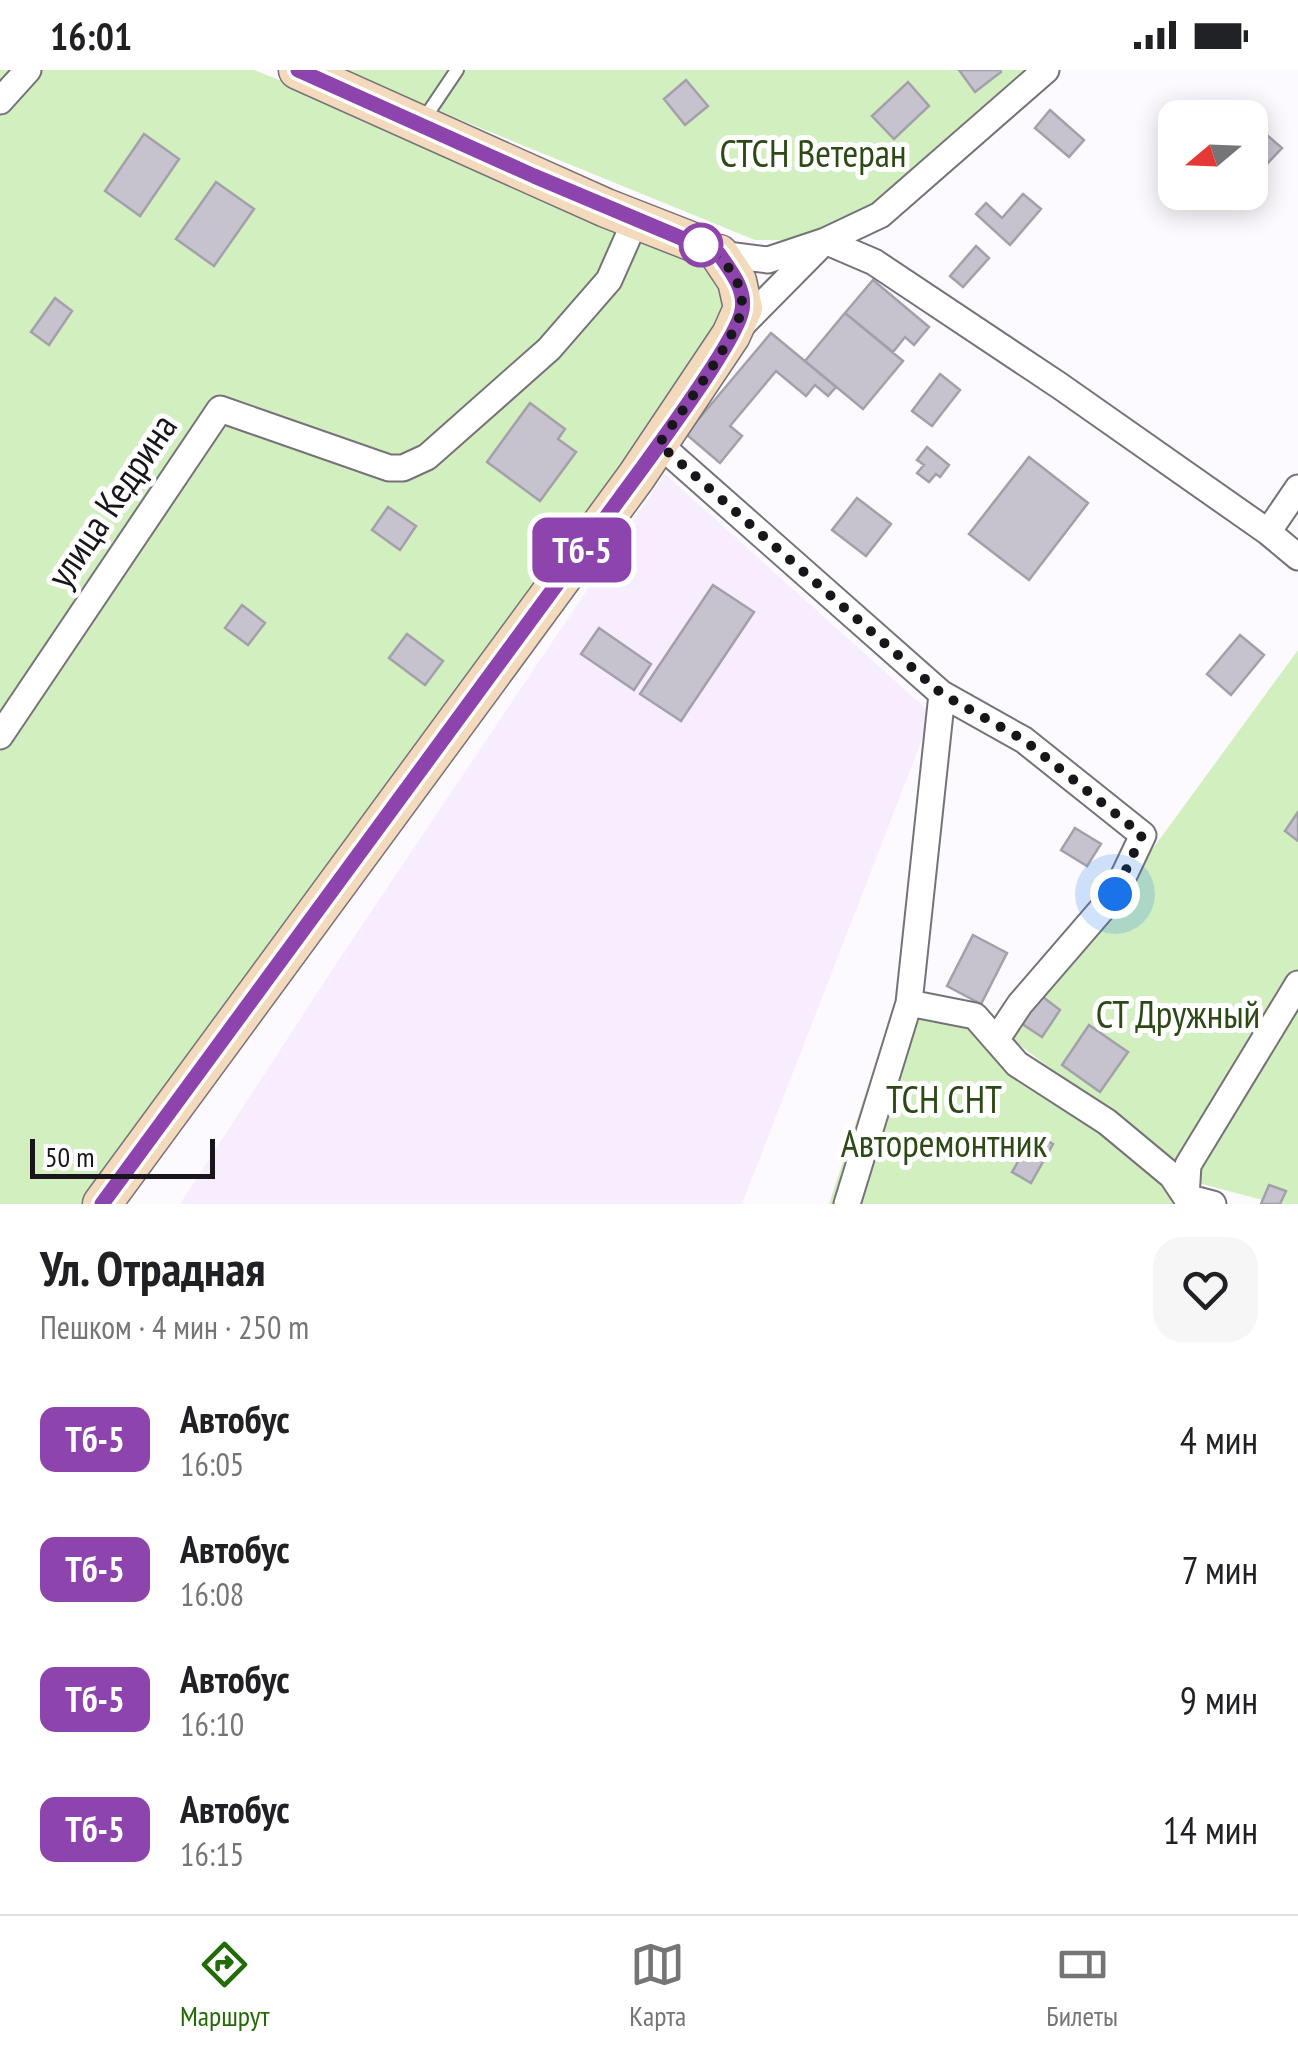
<!DOCTYPE html>
<html lang="ru">
<meta charset="utf-8">
<style>
:root{--surface:#fff;--page:#f6f6f6;--text:#202124;--muted:#757577;--line:#e0e0e0;--accent:#236b06}
body{margin:0;font-family:"PT Sans Narrow",sans-serif;background:var(--page);color:var(--text);height:100vh;display:flex;flex-direction:column;font-size:38px;white-space:nowrap}
*{box-sizing:border-box;margin:0}
p{font-size:32px;color:var(--muted)}
.icon{flex:none;width:55px;height:55px;fill:none;stroke:currentColor;stroke-width:2;stroke-linecap:round;stroke-linejoin:round}
.map{position:relative;height:1134px;overflow:hidden}
.panel{display:flex;flex-direction:column;background:var(--surface);flex:1}
.panel>*{flex:none}
.badge{padding:0 20px;border-radius:15px;font-size:35px;line-height:65px}
.needle{width:65px;rotate:251deg}
.controls{position:absolute;left:1158px;top:30px;display:grid;gap:20px}
.controls a{display:grid;place-items:center;width:110px;height:110px;border-radius:20px;background:var(--surface);box-shadow:0 5px 25px #0003;font-size:50px}
.scale{position:absolute;left:30px;bottom:25px;width:185px;box-sizing:border-box;padding-left:10px;border:5px solid #18161a;border-top:0;font-size:28px;line-height:35px;white-space:nowrap;color:#18161a;-webkit-text-stroke:8px #fff;paint-order:stroke}
.you{position:absolute;width:50px;height:50px;margin:-25px;border:8px solid #fff;border-radius:50%;background:#1a73e8;box-shadow:0 0 0 15px #1a73e833}
.map>.badge{position:absolute;translate:-50% -50%;box-shadow:0 0 0 5px #fff}
.round{display:grid;place-items:center;flex:none;width:105px;height:105px;border-radius:30px;background:var(--page)}
.overview{display:flex;align-items:center;justify-content:space-between;height:170px;padding:0 40px}
h1{font-size:48px;font-weight:700;line-height:75px}
ul{padding:0;list-style:none}
li{display:flex;align-items:center;gap:30px;height:130px;padding:0 40px}
li div{flex:1}
li b{display:block;font-size:38px}
li em{font-style:normal}
li .badge{min-width:110px;font-weight:700;text-align:center}
.status{display:flex;justify-content:space-between;align-items:center;height:70px;padding:0 50px;background:var(--surface);direction:ltr}
.status svg{height:28px;fill:currentColor}
.dock{display:flex;justify-content:space-around;align-items:center;height:140px;border-top:2px solid var(--line);background:var(--surface);font-size:28px;color:var(--muted)}
.dock a{display:grid;justify-items:center;gap:5px}
.dock .selected{color:var(--accent)}
.map>svg:first-child{display:block}
.built{fill:#f7edfe}
.green{fill:#d1efbf}
.building{fill:#c7c3ce;stroke:#a3a0aa;stroke-width:2.5}
.lines{fill:none;stroke-linecap:round;stroke-linejoin:round}
.service-casing{stroke:#77727a;stroke-width:16}
.minor-casing{stroke:#77727a;stroke-width:29}
.secondary-casing{stroke:#77727a;stroke-width:41}
.service{stroke:#fff;stroke-width:12}
.minor{stroke:#fff;stroke-width:25}
.secondary{stroke:#f3dabc;stroke-width:38}
.line-casing{stroke:#fff;stroke-width:22}
.line{stroke:#8e44ad;stroke-width:15}
.walk{stroke:#18161a;stroke-width:10;stroke-dasharray:0 18}
.stop-dot{fill:#fff;stroke:#8e44ad;stroke-width:5}
.labels{text-anchor:middle;stroke-width:10;stroke-linejoin:round;paint-order:stroke}
.park-label{font-size:38px;fill:#2c4916;stroke:#fff}
.street-label{font-size:38px;fill:#18161a;stroke:#fff}
</style>
<div class="status"><b>16:01</b><svg viewBox="0 0 49 12"><path d="M0 12V9h3v3zM5 12V6h3v6zM10 12V3h3v9zM15 12V0h3v12zM26 1h20v11H26zM47 4h2v5h-2z"/></svg></div>
<div class="map">
<svg width="1298" height="1134" viewBox="0 0 1298 1134">
<rect width="100%" height="100%" fill="#fcfafe"/>
<path class="built" d="M665 404 932 644 742 1134H180L336 894Z"/>
<path class="green" d="M0 0H254L693 172 737 211 731 265 102 1134H0Z
M338 0H1055L830 170H755Z
M1298 580V1134H1278L1202 1114 1013 970Z
M894 937 968 957 987 982 1202 1134H829Z"/>
<path class="building" d="M959 0H1000L1001 2 975 22Z
M686 10 708 36 685 55 664 29Z
M908 12 929 36 894 69 872 46Z
M1050 40 1084 70 1069 87 1035 58Z
M1260 59 1282 78 1266 95 1250 81V71Z
M144 64 179 89 140 146 105 121Z
M216 112 254 139 214 196 176 169Z
M1023 124 1041 139 1010 175 976 144 986 133 1002 148Z
M976 176 989 188 963 217 950 206Z
M873 210 929 257 914 275 905 267 893 282 845 243Z
M55 228 72 241 49 275 31 262Z
M845 243 903 291 863 339 805 291Z
M771 263 836 317 828 326 815 315 806 326 776 301 730 356 742 366 720 393 686 364Z
M940 304 960 320 932 356 912 341Z
M530 333 565 359 558 369 576 382 540 431 487 392Z
M927 377 949 395 940 407 936 404 929 412 917 403 924 395 917 390Z
M1029 387 1088 433 1029 510 969 464Z
M857 428 891 454 866 486 832 460Z
M388 437 416 456 400 480 372 460Z
M713 515 754 542 681 651 640 624Z
M242 535 265 553 248 575 225 558Z
M599 558 651 594 634 620 581 584Z
M407 564 443 591 425 615 389 588Z
M1240 565 1264 585 1231 625 1207 604Z
M1298 742V771L1285 761Z
M1075 758 1101 774 1087 796 1061 780Z
M973 865 1007 883 981 934 947 916Z
M1039 924 1060 940 1042 967 1019 952Z
M1089 955 1128 982 1100 1022 1062 995Z
M1034 1064 1053 1074 1031 1113 1012 1102Z
M1269 1115 1286 1121 1280 1134H1261Z"/>
<g class="lines">
<defs>
<path id="service" d="M424 49 457 0"/>
<path id="minor" d="M0 31 28 0
M825 171 874 192 1060 316 1268 462 1298 487
M719 184 768 190 825 171 880 145 1046 0
M737 260 822 174
M659 374 942 624 909 933 847 1134
M1268 462 1298 418
M942 624 1024 670 1143 765 1115 824 1020 934 996 970
M0 666 220 339 389 398H403L427 387 549 279 609 210 636 149
M909 933 975 946 1017 994 1107 1052 1172 1106 1186 1127 1213 1134
M1190 1132 1186 1127 1188 1095 1298 914"/>
<path id="secondary" d="M298 0 606 138 693 172
M102 1134 636 407 731 265 743 238 737 211 719 184"/>
</defs>
<use href="#service" class="service-casing"/>
<use href="#minor" class="minor-casing"/>
<use href="#secondary" class="secondary-casing"/>
<use href="#service" class="service"/>
<use href="#minor" class="minor"/>
<use href="#secondary" class="secondary"/>
</g>
<g class="lines">
<defs>
<path id="line" d="M102 1134 648 390C667 363 738 268 742 240 746 219 730 200 719 184L534 106 298 0"/>
</defs>
<use href="#line" class="line-casing"/>
<use href="#line" class="line"/>
<path class="walk" d="M701 175C723 187 742 208 742 235 743 260 676 349 659 374L942 624 1024 670 1142 765 1115 824"/>
</g>
<circle class="stop-dot" cx="701" cy="175" r="20"/>
<g class="labels">
<g class="park-label">
<text x="813" y="97">СТСН Ветеран</text>
<text x="1178" y="958">СТ Дружный</text>
<text x="944" y="1043">ТСН СНТ<tspan x="944" dy="44">Авторемонтник</tspan></text>
</g>
<g class="street-label">
<text transform="translate(112 431) rotate(-56)" y="13">улица Кедрина</text>
</g>
</g>
</svg>
<div class="controls">
<a><svg class="needle" viewBox="-14 -14 28 28"><path d="M0-13l5 13h-10z" fill="#e53935"/><path d="M0 13l5-13h-10z" fill="#757577"/></svg></a>
</div>
<div class="scale">50 m</div>
<div class="you" style="left:1115px;top:824px"></div>
<b class="badge" style="left:582px;top:480px;background:#8e44ad;color:#fff">Тб-5</b>
</div>
<section class="panel">
<div class="overview"><div><h1>Ул. Отрадная</h1><p>Пешком · 4 мин · 250 m</p></div><a class="round"><svg class="icon" aria-label="heart" viewBox="0 0 24 24"><path d="M12 20l-8-8c-3-5 5-10 8-4 3-6 11-1 8 4z"/></svg></a></div>
<ul>
<li><span class="badge" style="background:#8e44ad;color:#fff">Тб-5</span><div><b>Автобус</b><p>16:05</p></div><em>4 мин</em></li>
<li><span class="badge" style="background:#8e44ad;color:#fff">Тб-5</span><div><b>Автобус</b><p>16:08</p></div><em>7 мин</em></li>
<li><span class="badge" style="background:#8e44ad;color:#fff">Тб-5</span><div><b>Автобус</b><p>16:10</p></div><em>9 мин</em></li>
<li><span class="badge" style="background:#8e44ad;color:#fff">Тб-5</span><div><b>Автобус</b><p>16:15</p></div><em>14 мин</em></li>
</ul>
</section>
<nav class="dock">
<a class="selected"><svg class="icon" aria-label="directions" viewBox="0 0 24 24"><path d="M12 3l9 9-9 9-9-9zM9 14v-3h6M13 9l2 2-2 2"/></svg>Маршрут</a>
<a><svg class="icon" aria-label="map" viewBox="0 0 24 24"><path d="M3 6l6-2 6 2 6-2v14l-6 2-6-2-6 2zM9 4v14M15 6v14"/></svg>Карта</a>
<a><svg class="icon" aria-label="tickets" viewBox="0 0 24 24"><path d="M3 7h18v10H3zM15 7v10"/></svg>Билеты</a>
</nav>
